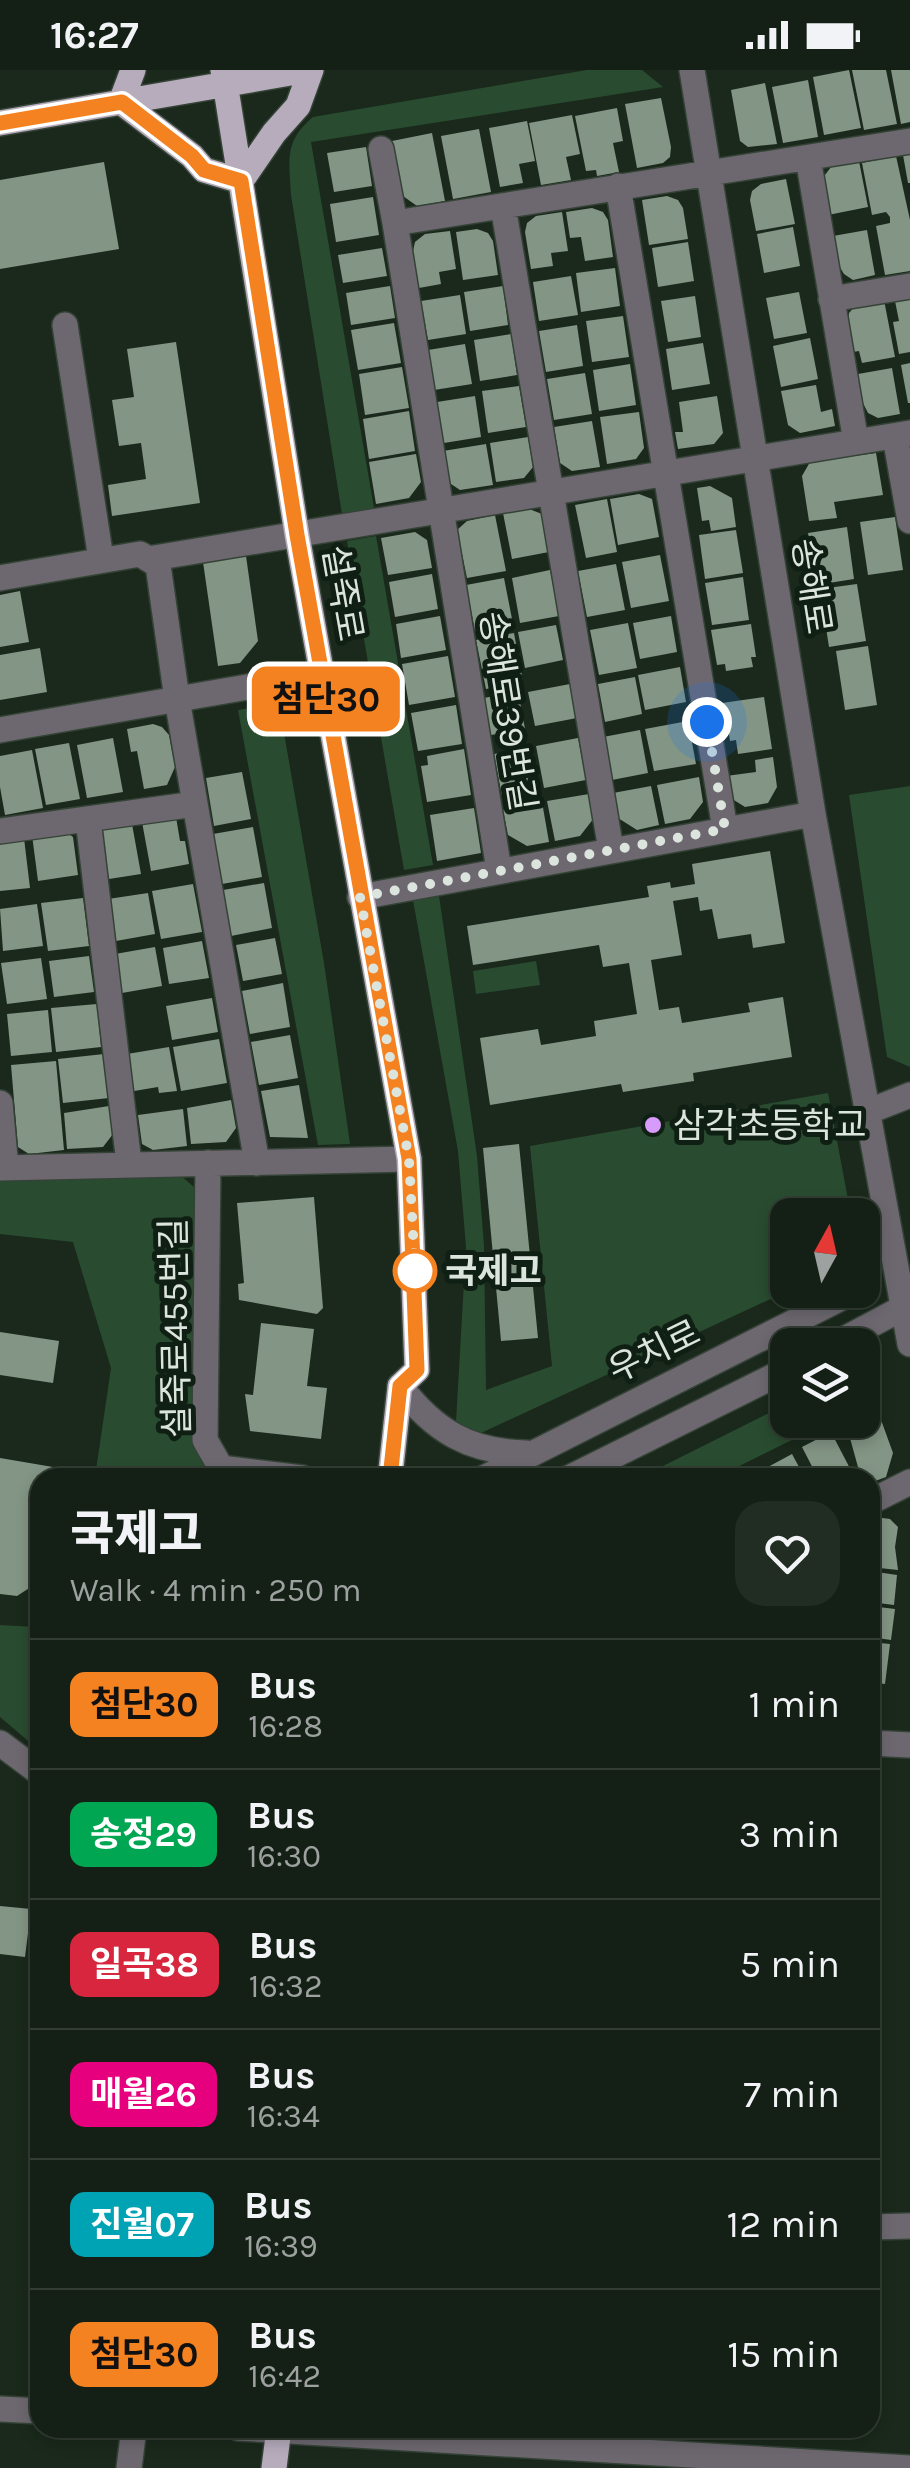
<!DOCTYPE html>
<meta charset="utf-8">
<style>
:root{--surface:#141f15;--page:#212c22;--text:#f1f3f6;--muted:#9da2a0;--line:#333d34}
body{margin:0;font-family:Karla,"Noto Sans KR",sans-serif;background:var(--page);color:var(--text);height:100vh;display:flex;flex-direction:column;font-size:38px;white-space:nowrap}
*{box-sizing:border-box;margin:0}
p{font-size:32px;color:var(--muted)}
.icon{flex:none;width:55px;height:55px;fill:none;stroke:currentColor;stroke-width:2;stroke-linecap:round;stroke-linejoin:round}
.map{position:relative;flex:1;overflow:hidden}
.details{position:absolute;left:30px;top:1398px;width:850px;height:970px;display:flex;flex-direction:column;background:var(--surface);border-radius:30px;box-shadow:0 5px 15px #0003,0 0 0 2px var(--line)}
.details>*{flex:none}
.badge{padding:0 20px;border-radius:15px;font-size:35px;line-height:65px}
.needle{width:65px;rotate:8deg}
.fabs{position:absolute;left:770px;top:1128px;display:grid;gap:20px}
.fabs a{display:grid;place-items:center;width:110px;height:110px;border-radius:20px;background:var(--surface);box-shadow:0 5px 15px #0003,0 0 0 2px var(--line);font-size:50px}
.you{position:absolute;width:50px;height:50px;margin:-25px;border:8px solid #fff;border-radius:50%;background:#1a73e8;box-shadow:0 0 0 15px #1a73e833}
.map>.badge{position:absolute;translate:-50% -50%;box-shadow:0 0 0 5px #fff}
.round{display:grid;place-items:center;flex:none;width:105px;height:105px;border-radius:30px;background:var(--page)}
.overview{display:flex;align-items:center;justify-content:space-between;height:170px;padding:0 40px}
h1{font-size:48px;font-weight:800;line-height:75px}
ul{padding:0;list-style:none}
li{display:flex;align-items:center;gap:30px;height:130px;padding:0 40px;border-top:2px solid var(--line)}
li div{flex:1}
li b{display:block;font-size:38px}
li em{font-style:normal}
li .badge{min-width:110px;font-weight:700;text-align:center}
.status{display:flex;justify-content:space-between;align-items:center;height:70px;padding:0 50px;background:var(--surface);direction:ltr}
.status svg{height:28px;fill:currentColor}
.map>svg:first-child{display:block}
.green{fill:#294c30}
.building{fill:#839585}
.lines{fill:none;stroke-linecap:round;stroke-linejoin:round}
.minor-casing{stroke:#354337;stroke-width:28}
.major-casing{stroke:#354337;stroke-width:28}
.minor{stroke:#6d6870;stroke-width:25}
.major{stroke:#b6acbc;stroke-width:25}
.line-casing{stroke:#fff;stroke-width:22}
.line{stroke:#f58220;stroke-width:15}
.walk{stroke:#dce5dd;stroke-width:10;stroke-dasharray:0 18}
.poi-dot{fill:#d79bf9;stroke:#101f13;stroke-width:4}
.stop-dot{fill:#fff;stroke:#f58220;stroke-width:5}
.labels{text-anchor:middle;stroke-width:10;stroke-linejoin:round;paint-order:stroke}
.street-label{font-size:35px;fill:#dce5dd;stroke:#101f13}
.poi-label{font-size:35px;fill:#dce5dd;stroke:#101f13;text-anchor:start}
.stop-label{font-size:35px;font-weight:bold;fill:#dce5dd;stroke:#101f13;text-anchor:start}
</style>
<div class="status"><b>16:27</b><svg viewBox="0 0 49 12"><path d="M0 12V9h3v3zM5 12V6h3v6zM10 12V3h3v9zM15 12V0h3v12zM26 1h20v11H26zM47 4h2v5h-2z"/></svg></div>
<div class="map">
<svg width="910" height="2398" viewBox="0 0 910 2398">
<rect width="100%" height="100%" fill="#1a291c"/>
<path class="green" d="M587 0H642L663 17 311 72 374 438 342 444 291 125C289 90 284 71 313 47Z
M376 466 433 795 404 800 347 471Z
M267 635 280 640 324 893 350 1074 318 1075 238 640Z
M910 716V997L887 987 849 725Z
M439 826 477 1086 484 1176 486 1320 552 1296 530 1076 828 1023 851 1145H788V1220H790L481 1363 459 1367 456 1352 466 1177 458 1081 413 830Z
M536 891 540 915 476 924 473 901Z
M179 1104 195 1118 193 1377 214 1407H95L111 1298 73 1172 0 1164V1107Z
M787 1334 788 1350H832L717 1407H641Z
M40 1548V1681L0 1647V1555L35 1557Z"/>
<path class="building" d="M849 0 861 58 824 65 813 7Z
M852 0H886L897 54 864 60Z
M891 0H910V52L901 54Z
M808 10 818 67 783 73 772 17Z
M765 13 777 74 748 77 740 71 731 20Z
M661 28 671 77 670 87 663 93 637 98 625 34Z
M617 38 623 71 613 73 619 102 597 106 596 100 586 101 575 46Z
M572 45 580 84 566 87 571 110 541 115 529 53Z
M527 51 535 91 519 94 523 113 500 117 489 58Z
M479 59 491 122 453 129 441 66Z
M432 63 445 131 417 136 403 126 392 71Z
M366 77 372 116 334 122 327 83Z
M910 84V113H908L903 85Z
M896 86 910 150V201L885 205 876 156 890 153V147L886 142 872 145 862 93Z
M859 91 868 137 828 145 823 116 825 105 831 97Z
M104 92 119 179 0 199V110Z
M786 109 795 154 756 161 750 130 752 121 761 114Z
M667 126 678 130 683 138 688 169 649 175 642 130Z
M373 127 379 165 336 172 330 134Z
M592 138 603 142 608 150 613 187 585 191 581 167 570 168 566 142Z
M562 142 568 181 551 183 553 196 531 199 525 162 527 153 536 146Z
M793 157 800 196 764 203 757 164Z
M477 159 488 163 493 171 498 205 463 210 456 162Z
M867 160 875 205 853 210 844 204 838 194 833 166Z
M450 161 456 199 439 202 441 214 419 218 413 181 415 172 425 164Z
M688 172 694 211 658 217 652 178Z
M382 178 387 206 343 213 338 185Z
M615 198 620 236 581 242 576 203Z
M571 206 578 245 539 251 533 212Z
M390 216 395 248 351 255 346 223Z
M503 216 508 255 470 261 464 222Z
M799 222 807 263 774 269 766 228Z
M460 225 466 264 428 270 421 231Z
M695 226 701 267 668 272 661 231Z
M910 228V282L899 284 893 252 899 251 895 231Z
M884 230 895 287 862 293 859 281 853 282 848 255 849 243 856 235Z
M623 246 629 287 592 292 586 251Z
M394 253 401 293 358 300 351 260Z
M577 255 583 296 546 302 539 261Z
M511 264 517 305 480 311 474 270Z
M810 268 818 309 781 317 773 276Z
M176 272 200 433 112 446 108 415 146 409 141 373 119 376 112 330 134 327 127 279Z
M703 273 710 314 672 320 666 279Z
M465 274 472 314 434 320 428 280Z
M910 293V333H908L901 295Z
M630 294 636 335 599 341 593 300Z
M402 297 409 338 365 345 359 304Z
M892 298 900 344 878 348 868 343 863 333 858 304Z
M585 303 592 344 554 350 547 309Z
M816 315 821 342 832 339 835 356 800 363 788 355 781 321Z
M519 316 526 357 488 363 482 321Z
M475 326 481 367 444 373 437 332Z
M717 326 723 363 714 374 678 379 675 362H683L679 332Z
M409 341 415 381 369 389 363 349Z
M639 342 644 378 636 389 607 394 600 347Z
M592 351 600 397 572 401 560 393 554 357Z
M528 367 533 397 524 408 496 412 490 373Z
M486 374 493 415 460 420 448 412 443 381Z
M876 383 883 425 834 432 837 448 809 451 802 406 810 392Z
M416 384 421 412 409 428 376 434 369 392Z
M710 416 732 428 736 457 711 461 709 450 702 451 697 418Z
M639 424 652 429 659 467 618 475 610 429Z
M607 429 617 482 586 488 575 435Z
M529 439 542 444 549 482 512 489 503 443Z
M495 445 506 501 467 508 457 460 467 451Z
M895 447 903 500 868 505 860 452Z
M847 457 854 509 816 515 808 463Z
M736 460 743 503 705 509 699 465Z
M415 462 427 470 432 498 388 505 381 468Z
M660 485 669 531 631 538 622 492Z
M246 486 258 571 240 593 218 596 203 492Z
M616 494 625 540 587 547 578 501Z
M550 500 559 546 520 553 512 508Z
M432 504 438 539 395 547 389 512Z
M743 507 749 550 712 555 705 513Z
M504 508 513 554 475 561 466 515Z
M857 514 866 571 829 577 820 519Z
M20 521 29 572 0 577V525Z
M440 546 446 580 401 588 396 554Z
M671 546 677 582 640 589 633 553Z
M628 553 637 598 599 605 590 560Z
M751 554 756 587H751L753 597 726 601 725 594 717 595 711 560Z
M556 555 563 590 525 598 518 562Z
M514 563 523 612 486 619 476 570Z
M868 576 877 635 845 640 836 581Z
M40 578 47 622 0 630V585Z
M448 586 455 627 409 635 402 594Z
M680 597 686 632 645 640 638 605Z
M635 607 642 644 605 652 598 614Z
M570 614 577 648 535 656 528 622Z
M518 621 525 659 491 665 484 628Z
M764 627 772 679 738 684 736 670 730 671 727 650 718 652 715 634Z
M456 635 462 674 418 681 411 643Z
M688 651 696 694 654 701 645 659Z
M153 654 162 657 169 665 175 697 167 715 144 719 137 681 131 682 127 659Z
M640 660 648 703 612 710 603 667Z
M113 668 123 722 87 728 77 675Z
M578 668 586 710 544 718 536 676Z
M69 673 80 729 46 735 35 679Z
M530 677 539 719 502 726 494 684Z
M464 679 471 725 427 732 421 696 428 695 427 686Z
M32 680 43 738 5 745 0 717V686Z
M773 687 777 717 768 733 745 737 729 727 726 706 756 702 755 690Z
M242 702 251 749 214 756 206 708Z
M699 707 703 732 690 749 665 754 657 715Z
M651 716 659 755 637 760 618 748 613 723Z
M589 724 594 748 580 766 555 771 547 731Z
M542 732 549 772 527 776 508 765 503 740Z
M474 738 481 783 437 791 430 745Z
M176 747 180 771H185L189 794 151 801 142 752Z
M132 754 141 804 109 809 100 760Z
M253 757 262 807 222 814 213 764Z
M65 761 73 767 78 805 38 811 32 765Z
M24 768 30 818 0 821V770Z
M770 781 785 873 753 878 751 864 718 869 712 839 700 841 698 827 673 831 682 885 651 890 659 940 679 937 682 953 750 942 748 933 783 927 792 987 693 1003 694 1011 623 1022 621 1014 490 1035 480 968 538 959 541 975 596 966 594 951 637 944 629 893 603 897 599 875 473 895 467 856 649 827 647 816 670 812 671 818 695 814 692 794Z
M264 813 272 858 231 866 223 820Z
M193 814 202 862 161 869 152 821Z
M148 823 155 864 116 871 108 829Z
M83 828 89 876 48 881 41 833Z
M37 834 43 876 3 881 0 839Z
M275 868 282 904 243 911 236 875Z
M202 871 209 908 169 914 163 878Z
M155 877 162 916 122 923 115 884Z
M89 886 94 922 54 927 49 891Z
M41 888 47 929 7 934 1 893Z
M283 913 290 957 250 964 242 921Z
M212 928 218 962 172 970 166 936Z
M97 934 101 977 56 982 51 938Z
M48 940 52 982 11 986 7 944Z
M290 965 298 1008 259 1015 251 972Z
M219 969 227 1013 181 1021 173 977Z
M169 977 177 1021 159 1023 158 1017 134 1021 127 984Z
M104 984 109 1028 63 1033 58 989Z
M56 991 64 1080 29 1084 18 1077 11 995Z
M299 1015 308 1068 270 1067 261 1021Z
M231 1030 236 1058 226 1072 191 1074 187 1038Z
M109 1036 113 1064 103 1077 67 1079 64 1043Z
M183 1039 187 1076 153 1080 142 1074 138 1045Z
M519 1074 538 1268 501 1271 483 1078Z
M314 1127 323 1238 317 1244 239 1230 238 1214 244 1213 237 1133Z
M261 1253 314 1259 307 1316 327 1318 321 1369 250 1361 245 1324 253 1325Z
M0 1262 59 1271 53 1313 0 1305Z
M876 1336 893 1383 886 1407 870 1413V1408H861L845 1350H862V1341Z
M831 1362 855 1408H818L802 1377Z
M792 1384 805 1408H771L766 1398Z
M0 1388 53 1397 51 1408H40V1479L34 1515 17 1526 0 1524Z
M875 1447 890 1449 898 1457 895 1477 898 1500 870 1497V1449Z
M870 1501 897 1505 894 1535 870 1532Z
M870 1536 895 1539 891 1570 870 1567Z
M870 1572 890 1574 885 1614 870 1612Z
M870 1621 879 1622 876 1642 870 1646Z
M0 1836 31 1839 25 1887 0 1884Z"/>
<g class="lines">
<defs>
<path id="minor" d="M692 0 813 744 910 1274
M381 79 395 153
M808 88 856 372
M618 116 725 759
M503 136 611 780
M831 229 910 216
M65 255 101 489
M895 366 910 451
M148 489 910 363
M0 508 140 484 158 495 177 629 257 1093
M0 660 322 604
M88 749 129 1093
M0 761 195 734
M499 800 395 153 910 71
M360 827 813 744
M0 1033 6 1098
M867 1042 910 1025
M208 1093 205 1370 221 1398 302 1408
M0 1098 409 1089
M833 1275 910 1234
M400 1316C434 1361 470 1382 526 1383
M484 1408 857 1220
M569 1408 788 1299
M870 1432 910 1412
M0 1673 40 1703
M870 1673 910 1675
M870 2157 910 2156
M0 2339 40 2341
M238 2358 909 2398
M129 2398 134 2358"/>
<path id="major" d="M223 0 297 465 409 1089 417 1300 400 1316 390 1408
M121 32 192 86 204 100 241 111
M121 32 133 0
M0 53 308 0
M241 111 274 63 298 36 311 0
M274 2398 279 2358"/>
</defs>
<use href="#minor" class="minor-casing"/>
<use href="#major" class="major-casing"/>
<use href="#minor" class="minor"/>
<use href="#major" class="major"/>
</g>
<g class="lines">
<defs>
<path id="line" d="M0 53 122 32 192 86 204 100 241 111 297 465 409 1089 417 1300 400 1316 390 1408"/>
</defs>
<use href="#line" class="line-casing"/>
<use href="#line" class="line"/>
<path class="walk" d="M415 1201 409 1089 360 827 725 759 707 652"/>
</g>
<circle class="poi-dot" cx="653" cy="1055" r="10"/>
<circle class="stop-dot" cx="415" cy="1201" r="20"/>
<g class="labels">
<g class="street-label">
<text transform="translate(812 516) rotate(81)" y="12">송해로</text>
<text transform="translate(343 523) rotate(80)" y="12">설죽로</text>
<text transform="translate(508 641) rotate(81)" y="12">송해로39번길</text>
<text transform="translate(175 1258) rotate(-91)" y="12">설죽로455번길</text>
<text transform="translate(654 1281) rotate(-26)" y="12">우치로</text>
</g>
<g class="poi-label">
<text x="673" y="1067">삼각초등학교</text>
</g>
<g class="stop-label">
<text x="445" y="1213">국제고</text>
</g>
</g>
</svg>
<div class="fabs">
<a><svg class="needle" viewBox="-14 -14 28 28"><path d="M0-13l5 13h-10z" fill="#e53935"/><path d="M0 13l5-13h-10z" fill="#9da2a0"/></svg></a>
<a><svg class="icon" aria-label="layers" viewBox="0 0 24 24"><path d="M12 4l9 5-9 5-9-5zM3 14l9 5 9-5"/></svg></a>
</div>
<div class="you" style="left:707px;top:652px"></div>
<b class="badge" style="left:326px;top:629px;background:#f58220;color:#111">첨단30</b>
<section class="details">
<div class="overview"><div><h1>국제고</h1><p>Walk · 4 min · 250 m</p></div><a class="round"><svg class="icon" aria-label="heart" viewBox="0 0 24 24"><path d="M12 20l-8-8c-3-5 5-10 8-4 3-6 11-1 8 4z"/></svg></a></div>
<ul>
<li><span class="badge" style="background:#f58220;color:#111">첨단30</span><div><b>Bus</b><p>16:28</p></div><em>1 min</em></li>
<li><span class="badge" style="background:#00a651;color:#fff">송정29</span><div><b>Bus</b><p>16:30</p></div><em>3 min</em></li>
<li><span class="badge" style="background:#d7263d;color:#fff">일곡38</span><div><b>Bus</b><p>16:32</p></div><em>5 min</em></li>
<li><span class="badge" style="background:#e6007e;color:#fff">매월26</span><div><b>Bus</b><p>16:34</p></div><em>7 min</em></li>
<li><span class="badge" style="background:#00a3b4;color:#fff">진월07</span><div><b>Bus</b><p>16:39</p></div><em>12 min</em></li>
<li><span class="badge" style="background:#f58220;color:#111">첨단30</span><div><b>Bus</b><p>16:42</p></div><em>15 min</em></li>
</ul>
</section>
</div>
